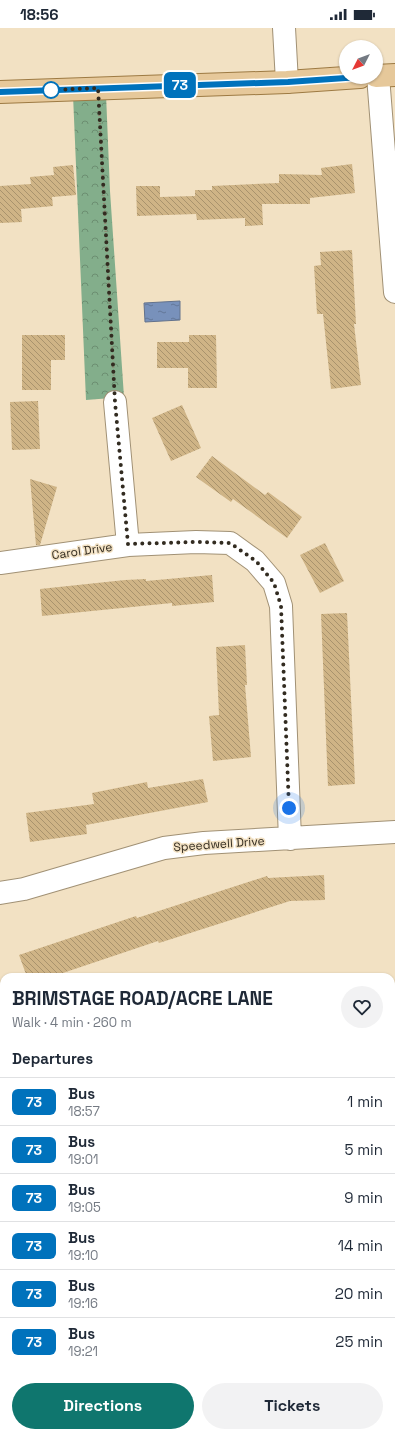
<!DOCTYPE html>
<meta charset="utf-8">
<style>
:root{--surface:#fff;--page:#f2f2f3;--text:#1f2937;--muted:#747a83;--line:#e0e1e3;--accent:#0f766e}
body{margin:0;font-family:"Space Grotesk",sans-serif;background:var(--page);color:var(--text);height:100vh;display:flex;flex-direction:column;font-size:15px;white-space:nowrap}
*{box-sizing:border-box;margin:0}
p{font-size:13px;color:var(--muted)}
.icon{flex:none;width:22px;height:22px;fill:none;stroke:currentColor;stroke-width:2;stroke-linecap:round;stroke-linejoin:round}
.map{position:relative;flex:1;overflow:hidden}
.details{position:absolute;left:0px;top:945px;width:395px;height:464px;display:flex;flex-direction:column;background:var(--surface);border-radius:12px 12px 0 0;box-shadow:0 1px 3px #0004}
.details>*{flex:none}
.badge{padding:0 8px;border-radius:6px;font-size:14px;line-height:26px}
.needle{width:26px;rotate:228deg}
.fabs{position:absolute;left:339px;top:12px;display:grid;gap:8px}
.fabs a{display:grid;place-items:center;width:44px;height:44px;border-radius:50%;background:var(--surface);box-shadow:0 1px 3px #0004;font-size:20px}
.you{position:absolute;width:20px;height:20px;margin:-10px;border:3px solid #fff;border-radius:50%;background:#1a73e8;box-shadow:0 0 0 6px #1a73e833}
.map>.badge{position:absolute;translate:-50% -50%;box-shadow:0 0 0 2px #fff}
h2{padding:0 12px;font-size:15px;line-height:36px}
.round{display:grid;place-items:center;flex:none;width:42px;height:42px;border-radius:21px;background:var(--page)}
.head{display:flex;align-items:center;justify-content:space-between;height:68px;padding:0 12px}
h1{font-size:19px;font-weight:700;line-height:30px}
.action{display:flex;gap:8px;margin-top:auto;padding:8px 12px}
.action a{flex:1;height:46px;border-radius:24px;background:var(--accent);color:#fff;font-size:16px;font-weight:700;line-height:46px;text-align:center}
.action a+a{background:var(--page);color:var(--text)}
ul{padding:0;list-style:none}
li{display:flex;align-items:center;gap:12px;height:48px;padding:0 12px;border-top:1px solid var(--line)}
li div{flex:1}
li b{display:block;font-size:15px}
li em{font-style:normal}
li .badge{min-width:44px;font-weight:700;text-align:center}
.status{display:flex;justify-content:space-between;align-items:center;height:28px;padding:0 20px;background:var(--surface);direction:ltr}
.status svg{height:11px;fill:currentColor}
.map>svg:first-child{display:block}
.forest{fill:url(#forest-crowns)}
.water{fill:url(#water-ripples);stroke:#63728c}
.building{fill:url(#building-back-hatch)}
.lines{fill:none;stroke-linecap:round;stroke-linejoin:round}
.minor-casing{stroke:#a19175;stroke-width:24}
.primary-casing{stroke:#9d7a43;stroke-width:24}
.path{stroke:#918571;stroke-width:2.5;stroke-dasharray:1 3;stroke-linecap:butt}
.minor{stroke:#fff;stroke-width:22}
.primary{stroke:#e6c89a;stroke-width:22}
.line-casing{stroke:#fff;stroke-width:9}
.line{stroke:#0072bc;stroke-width:6}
.walk{stroke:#322b20;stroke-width:4;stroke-dasharray:0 7.2}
.stop-dot{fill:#fff;stroke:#0072bc;stroke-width:2}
.labels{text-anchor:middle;stroke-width:3;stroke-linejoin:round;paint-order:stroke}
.street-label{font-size:12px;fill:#322b20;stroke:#f2e1c3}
</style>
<div class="status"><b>18:56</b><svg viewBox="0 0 49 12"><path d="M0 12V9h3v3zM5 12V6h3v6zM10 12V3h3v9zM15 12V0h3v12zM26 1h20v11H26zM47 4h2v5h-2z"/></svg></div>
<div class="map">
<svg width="395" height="1409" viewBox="0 0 395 1409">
<defs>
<pattern id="forest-crowns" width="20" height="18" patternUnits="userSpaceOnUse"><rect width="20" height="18" fill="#83ae8b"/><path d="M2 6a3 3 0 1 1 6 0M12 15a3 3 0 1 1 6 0" fill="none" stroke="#6c8e71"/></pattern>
<pattern id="water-ripples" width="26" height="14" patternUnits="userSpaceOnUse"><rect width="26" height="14" fill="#7891bb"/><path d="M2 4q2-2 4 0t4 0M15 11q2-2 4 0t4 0" fill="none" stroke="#637798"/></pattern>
<pattern id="building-back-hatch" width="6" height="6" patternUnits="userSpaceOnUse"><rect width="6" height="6" fill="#cfb486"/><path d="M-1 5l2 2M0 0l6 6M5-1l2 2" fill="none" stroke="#a9936d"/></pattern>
</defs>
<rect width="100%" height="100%" fill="#f2e1c3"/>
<path class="forest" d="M106 66 110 163 124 369 86 372 73 67Z"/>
<path class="water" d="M180 273V292L145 294 144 275Z"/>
<path class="building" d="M352 136 355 165 310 170V176H262L263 197 245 198V190L197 192 196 186 137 188 136 158H160V169L195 168V162H212V158L279 155V146L322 147 321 140Z
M73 137 76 167 52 169 53 178 21 181 22 194 0 195V158L31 156 30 149 54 147 53 139Z
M352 222 356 296H354L361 357 331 361 323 286H317L314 238 321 237 320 224Z
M22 307H65V332H51V362H22Z
M189 307H216L217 360H188V340H157V314H189Z
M38 373 40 421 12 422 10 374Z
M182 377 201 420 171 433 152 390Z
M212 428 265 467 268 464 302 489 287 510 233 471 231 474 196 449Z
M30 451 57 459 40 517H36Z
M325 515 344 553 320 565 300 527Z
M212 547 214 574 172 578V575L42 588 40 561 125 552 146 551V553Z
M347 585 355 756 328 758 321 586Z
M245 617 247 657H245L251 729 213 733 209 688 219 687 216 619Z
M203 751 208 774 86 797 87 806 30 814 26 785 94 776 92 765 147 754 148 760Z
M324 847 325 872 290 873 159 915 158 913 51 949H27L19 927 136 888 137 890 267 848 268 850Z"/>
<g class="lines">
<defs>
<path id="minor" d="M284 0 287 54
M378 48 395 264
M115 374 128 517
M0 535 128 517 196 514 230 515 255 533 274 555 281 578 290 811
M0 865 24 861 164 820 204 815 395 804
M291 1405 294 1409"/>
<path id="primary" d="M376 48 395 47
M0 64 287 54 360 49
M391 1046 395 1044
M0 1225 4 1223"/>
</defs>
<use href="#minor" class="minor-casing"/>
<use href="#primary" class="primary-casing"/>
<path class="path" d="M99 83 114 351"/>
<use href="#minor" class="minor"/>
<use href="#primary" class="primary"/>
</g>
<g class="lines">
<defs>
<path id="line" d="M0 64 288 54 360 49"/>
</defs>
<use href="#line" class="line-casing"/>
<use href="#line" class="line"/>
<path class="walk" d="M51 62 98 60 115 374 128 516 196 514 230 515 256 533 274 555 281 578 289 780"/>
</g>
<circle class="stop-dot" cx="51" cy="62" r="8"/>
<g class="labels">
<g class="street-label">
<text transform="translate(82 523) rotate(-8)" y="4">Carol Drive</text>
<text transform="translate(219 816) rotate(-4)" y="4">Speedwell Drive</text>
</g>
</g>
</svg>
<div class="fabs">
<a><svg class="needle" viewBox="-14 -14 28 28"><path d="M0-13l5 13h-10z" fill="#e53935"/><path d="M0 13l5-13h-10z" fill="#747a83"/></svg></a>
</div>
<div class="you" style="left:289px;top:780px"></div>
<b class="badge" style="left:180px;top:57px;background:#0072bc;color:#fff">73</b>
<section class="details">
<div class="head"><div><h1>BRIMSTAGE ROAD/ACRE LANE</h1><p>Walk · 4 min · 260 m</p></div><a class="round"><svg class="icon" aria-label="heart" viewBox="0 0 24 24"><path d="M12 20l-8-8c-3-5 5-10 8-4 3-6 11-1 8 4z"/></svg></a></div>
<h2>Departures</h2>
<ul>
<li><span class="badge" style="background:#0072bc;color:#fff">73</span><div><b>Bus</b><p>18:57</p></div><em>1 min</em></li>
<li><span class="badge" style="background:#0072bc;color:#fff">73</span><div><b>Bus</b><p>19:01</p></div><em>5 min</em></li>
<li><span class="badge" style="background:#0072bc;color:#fff">73</span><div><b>Bus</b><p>19:05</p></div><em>9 min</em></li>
<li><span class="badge" style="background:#0072bc;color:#fff">73</span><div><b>Bus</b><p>19:10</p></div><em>14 min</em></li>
<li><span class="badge" style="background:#0072bc;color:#fff">73</span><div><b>Bus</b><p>19:16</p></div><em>20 min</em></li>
<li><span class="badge" style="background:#0072bc;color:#fff">73</span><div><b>Bus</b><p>19:21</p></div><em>25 min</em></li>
</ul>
<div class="action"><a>Directions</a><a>Tickets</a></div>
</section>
</div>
